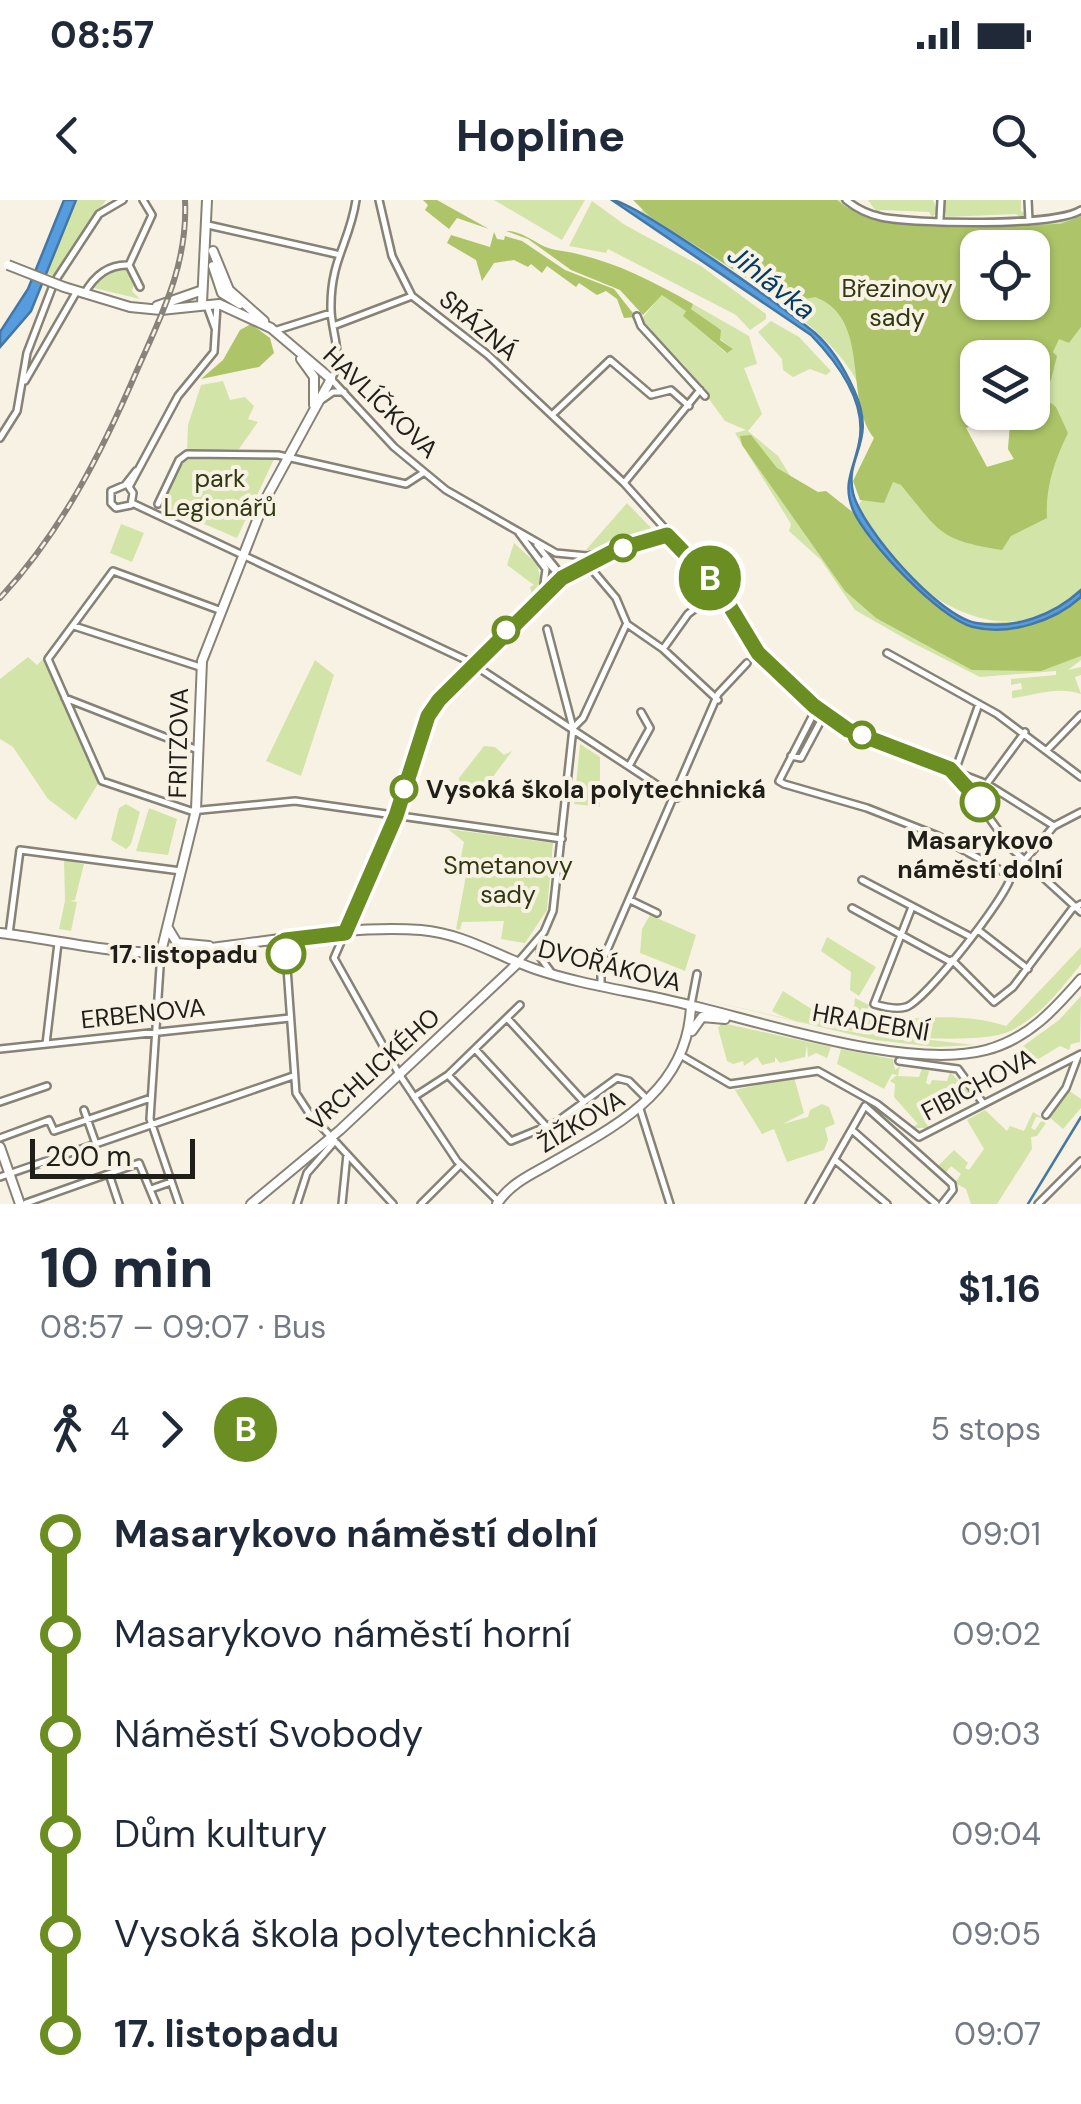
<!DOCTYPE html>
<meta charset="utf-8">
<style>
:root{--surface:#fff;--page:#f2f2f3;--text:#1f2937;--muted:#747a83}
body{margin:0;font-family:"DM Sans",sans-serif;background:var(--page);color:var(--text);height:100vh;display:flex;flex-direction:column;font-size:38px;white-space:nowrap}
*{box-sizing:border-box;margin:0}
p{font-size:32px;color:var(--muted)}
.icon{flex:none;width:55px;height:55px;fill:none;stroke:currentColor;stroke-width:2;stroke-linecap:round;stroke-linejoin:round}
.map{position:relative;height:1004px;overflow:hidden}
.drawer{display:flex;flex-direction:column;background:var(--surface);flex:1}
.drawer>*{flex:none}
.badge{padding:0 20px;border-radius:32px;font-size:35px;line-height:65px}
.controls{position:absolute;left:960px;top:30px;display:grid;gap:20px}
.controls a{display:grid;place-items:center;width:90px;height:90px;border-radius:20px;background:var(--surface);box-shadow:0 2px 8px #0004;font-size:50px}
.scale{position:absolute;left:30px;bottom:25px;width:165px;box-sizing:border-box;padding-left:10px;border:5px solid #201e19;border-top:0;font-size:28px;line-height:35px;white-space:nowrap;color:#201e19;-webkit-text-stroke:8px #f8f2e5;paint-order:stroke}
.map>.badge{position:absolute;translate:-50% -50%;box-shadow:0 0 0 5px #fff}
.legs{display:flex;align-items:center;gap:15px;height:110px;padding:0 40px;font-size:32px}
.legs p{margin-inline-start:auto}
.headline{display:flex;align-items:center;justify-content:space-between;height:170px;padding:0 40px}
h1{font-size:55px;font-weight:800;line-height:75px}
ul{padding:0 40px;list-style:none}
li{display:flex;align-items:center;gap:35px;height:100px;font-size:38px}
li i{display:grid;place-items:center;width:15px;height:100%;margin:0 12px;background:currentColor}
li i::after{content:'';width:25px;height:25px;margin:-12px;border:8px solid;border-radius:50%;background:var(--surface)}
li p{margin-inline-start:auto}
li:first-child i{background:linear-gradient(#0000 50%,currentColor 0)}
li:last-child i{background:linear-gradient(currentColor 50%,#0000 0)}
.status{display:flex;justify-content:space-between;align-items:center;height:70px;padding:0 50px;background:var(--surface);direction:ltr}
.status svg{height:28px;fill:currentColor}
header{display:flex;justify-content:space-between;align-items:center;height:130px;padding:0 40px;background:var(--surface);font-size:45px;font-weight:800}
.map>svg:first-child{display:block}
.green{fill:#d3e4a9;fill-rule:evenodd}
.forest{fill:#adc568;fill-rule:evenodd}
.water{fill:#559ddf;stroke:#4577a4;stroke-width:2.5}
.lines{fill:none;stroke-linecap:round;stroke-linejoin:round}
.stream{stroke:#4577a4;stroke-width:2.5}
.minor-casing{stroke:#878276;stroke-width:10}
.tertiary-casing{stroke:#878276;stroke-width:12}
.secondary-casing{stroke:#878276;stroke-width:12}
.minor{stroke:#fff;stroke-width:5}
.tertiary{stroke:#fff;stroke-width:8}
.secondary{stroke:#fff;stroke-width:8}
.rail-casing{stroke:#87837a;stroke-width:6}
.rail{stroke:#f8f2e5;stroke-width:2.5;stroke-dasharray:8;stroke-linecap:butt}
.tertiary-bridge-casing{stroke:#878276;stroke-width:12;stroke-linecap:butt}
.tertiary-bridge{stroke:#fff;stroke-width:8}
.line-1-casing{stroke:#fff;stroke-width:22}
.line-1{stroke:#6b8e23;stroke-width:15}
.stop-1-dot{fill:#fff;stroke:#6b8e23;stroke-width:5}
.labels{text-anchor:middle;stroke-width:8;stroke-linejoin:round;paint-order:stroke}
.park-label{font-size:25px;fill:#2f3811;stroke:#f8f2e5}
.street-label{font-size:25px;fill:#201e19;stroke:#f8f2e5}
.stop-label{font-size:25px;font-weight:bold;fill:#201e19;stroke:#f8f2e5;text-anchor:start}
.water-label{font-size:28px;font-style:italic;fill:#023b66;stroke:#f8f2e5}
</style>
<div class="status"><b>08:57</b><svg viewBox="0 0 49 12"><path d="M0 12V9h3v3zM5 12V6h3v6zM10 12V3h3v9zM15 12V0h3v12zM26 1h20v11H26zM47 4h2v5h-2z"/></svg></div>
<header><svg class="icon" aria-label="back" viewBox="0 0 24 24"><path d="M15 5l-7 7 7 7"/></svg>Hopline<svg class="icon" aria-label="search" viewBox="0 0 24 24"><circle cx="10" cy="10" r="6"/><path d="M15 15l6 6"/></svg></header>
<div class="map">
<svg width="1081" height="1004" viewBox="0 0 1081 1004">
<rect width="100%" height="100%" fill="#f8f2e5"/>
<path class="green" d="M76 0H106L55 76 44 72Z
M494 0H585L562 40Z
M649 0H843C880 33 1006 25 1057 23L1081 12V390C1003 468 892 387 858 305L886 274C878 246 872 212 859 185 824 114 705 56 641 12ZM978 48H1032V102H978ZM978 158H1032V212L1011 213 1008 249 1014 259 987 267 966 228 992 216 978 212Z
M868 0H933L938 12 932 17 929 12 880 10 878 14Z
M943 0H1021V11L1026 14 1020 18 1016 14 946 17Z
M592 1 625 25 701 66 766 114V119L750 130 736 115 608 49 606 53 569 46Z
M126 67 135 82 132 91 140 99 90 87 105 73Z
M662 94 687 111 684 116 726 153 733 149 720 139V130L690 108 693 104 749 136 757 164 744 168 762 214 748 231 778 256 813 313 842 303C886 350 933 435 1008 429 1031 428 1059 412 1081 403V460L1068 470 1081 467V475L1075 477 1081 494C1056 486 1038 495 1012 498V491L1022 489 1021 483 1011 485V479L1056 475V471L980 477 911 442 855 410 821 360 789 331 791 324 735 233 746 230 725 221 684 165 640 121Z
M771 121 799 137 831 171 826 175 810 169 793 177 783 170 782 159 758 132Z
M223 181 230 200 245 197 254 206 248 219 258 222 239 249 187 251 188 225 201 185Z
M275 257 237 338 162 306 182 263 192 258Z
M627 303 656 333 585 351Z
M121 324 144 333 132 362 110 353Z
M514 343 537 364 541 381 532 394 530 387 534 385 507 365Z
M28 457 37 465 43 459 99 582 76 620 48 599 13 547 0 539V479Z
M315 460 334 475 301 576 266 561Z
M580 544 600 557V607L574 604Z
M484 546 495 547 504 555 512 551 481 593 470 595 460 589 459 578Z
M126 604 140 612 131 644 126 649 111 640 119 608Z
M149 608 177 619 168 655 136 651Z
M448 629 553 643 547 710 525 743 501 739 504 721 462 722 460 730 456 729 467 670 460 663 464 642Z
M64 660 84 664 75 700 70 701 77 702 71 731 59 729 65 701Z
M650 715 696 735 685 771 640 753 642 729Z
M827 737 876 767 859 796 850 790 851 772 821 751Z
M1081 747V764C1060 790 1039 818 1008 832 972 848 805 833 772 811L783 791 829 820 836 813 853 817 855 798 869 805 865 819C913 821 958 810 1006 826Z
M1081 796 1080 842 1071 844 1069 850 1060 846 1022 869 1015 852 1059 820Z
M706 800 828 828 974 845 935 847 875 840Z
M722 823 831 847 827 858 816 853 808 857 807 845 805 857 780 863 775 857V862L762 865 757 857 744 866 743 861 733 864 727 861 718 828Z
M841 849 893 859 895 870 900 866 898 876 919 877 922 868 929 871 926 883 930 885 932 880 947 881 950 872 970 893 924 919 929 928H910L918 924 894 897 895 884 890 881 897 875 892 874 884 889 837 864Z
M794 877 804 913 783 924 808 917 810 910 822 904 829 907 835 924 825 928 828 940 824 950 787 962 774 929 762 934 735 890Z
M1068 890 1081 899V908L1063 929 1048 916Z
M985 910 1007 931 1010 926 1024 931 1033 912 1043 918 1036 917 1031 928 1035 930 1041 921 1046 923 1037 936 1031 937 1032 949 997 1004H971L966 989 955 983 961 974 951 966 944 975 936 968 954 950 968 963 965 968 969 970 984 949 967 920Z"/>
<path class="forest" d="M423 0H437L489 29 457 18 449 29 425 10 428 5Z
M633 0H837C880 39 1003 25 1060 24L1081 16V127L1069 143 1059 139 1053 152 1057 156 1051 180 1039 194 1056 207 1068 233C1055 259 1045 288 1047 318L1011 336 1002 350C938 340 940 332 901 285L893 282 884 303 860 300 853 281 874 238C843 199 872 118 815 97L791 102 776 96 649 16ZM978 48H1032V102H978ZM978 158H1032V212L1011 213 1008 249 1014 259 987 267 966 228 992 216 978 212Z
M506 31C526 31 537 47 556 50 606 57 647 78 693 104L691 109 721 130 720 140 733 149 727 153 683 116 686 111 662 95 643 115 620 90 571 70 528 39Z
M494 32 497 39 504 40 505 36 522 41 565 70 614 89 636 117 624 118 617 99 606 91 597 95 579 83 576 87 547 66 542 73 531 64 528 67 514 60 494 63 482 81 476 60 447 43 451 35 490 47Z
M251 124 270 138 274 153 259 167 201 179 223 160 240 130Z
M751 235 777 268 818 292 826 291 855 314 918 388 964 423 1040 422 1081 397V456L1041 471 972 470 876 418 845 391 742 245 740 236Z"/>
<path class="water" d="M64 0H76L31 111 0 147V132L28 89Z
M612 0C635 2 791 112 815 133 832 148 845 170 854 190 878 243 844 255 853 293 862 329 938 416 976 423 1015 430 1054 415 1081 390V397C1055 421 1009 436 973 427 939 418 867 342 853 310 842 283 854 269 859 243 868 202 837 162 811 135Z"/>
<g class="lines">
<path class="stream" d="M1028 1004 1081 917"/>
<defs>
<path id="minor" d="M356 0C350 42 330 60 331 109 331 132 345 158 331 179L394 247 446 290 556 353 587 356 608 351
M379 0 392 56 412 96 488 155 624 283 720 390 758 453 796 491 848 530 987 584 1054 626
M846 0C857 9 867 14 881 17 915 24 1054 27 1081 10
M1028 0 1029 21
M940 19 941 0
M208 25 336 54
M129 65 152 15 143 0
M57 78 99 14 123 0
M84 94C94 76 108 64 129 65L140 87
M207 106 215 128
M637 116 641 126 705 196
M333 126 412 96
M274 131 331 113
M25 181 77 91
M323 199 333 192H344
M553 214 610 160 651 195 671 190 689 206
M0 238 17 211 27 153 52 88
M136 271 125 285 111 291V303L116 308 131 305 133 293 129 287 178 196 214 152 217 105
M624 283 700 190
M132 303 468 461 677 598
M158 304 179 260 187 254 278 255 406 284 423 273
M519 333 546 369 543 392
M537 345 558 371
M544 359 562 378
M594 372 616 398 627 424 663 449 718 500
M219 410 113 371 48 459 102 581 191 611 295 601 562 639
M74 426 200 467
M663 449 688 414 719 390
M887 453 997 514 1081 577
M65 498 198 550
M816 509 779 581 784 584 867 608 938 636 1011 676 1054 626
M573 528 583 518 626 425
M1047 550 1081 515
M791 556 801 558 824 515
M629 566 650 528 641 512
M955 571 979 504
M957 573 1011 648 1081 712
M977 597 1025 532
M1054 626 1081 612
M862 680 971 737
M630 700 657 713
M912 707 874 804C884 807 896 810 906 807 925 801 1007 697 1011 676
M852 708 951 762
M978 730 1028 769
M9 734 20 650 181 671
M542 738 540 757 551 772
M285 740 296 893 309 913 393 1004
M161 752 150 919 179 1004
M952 760 994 802 1013 787 1072 709 1081 704
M519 761 544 732 553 711 573 528 547 429
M601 787V764L718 494 747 463
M691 805 697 774
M507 818 584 902
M46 844 58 743
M0 849 290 818
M475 849 547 927
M682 856 730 884 818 871 877 904 919 937 1081 854
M899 861 958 869 983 903
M448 875 511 941 555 923 617 878 629 881 647 899
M414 897 448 875 520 805
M0 902 47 886
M865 906 952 984 953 990 942 1004
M640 909 670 1004
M84 910 96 944
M1046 915 1066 888 1078 856
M852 930 936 1004
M0 938 49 920 54 931 151 898
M835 960 887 1004
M109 974 119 1004
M0 977 293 876
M151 989 171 982
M498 1001 457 961 399 874 334 758 396 616 425 525 439 500 562 378 616 350 667 335
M26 1003 139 963 156 1004
M297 1004 307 973 335 941
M342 1004 347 954
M421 1004 460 965
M809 1004 865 906
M1038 1004 1081 961"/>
<path id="tertiary" d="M213 51 229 90 264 121
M213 66 222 93 240 104
M64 87 130 107 161 110 219 104 271 128 331 179 265 300 202 461 196 610 161 752
M202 103 207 0
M157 106 200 91
M301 159 314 177V205
M168 728 177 743 209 746
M0 947 20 1004
M251 1004 340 930 519 762"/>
<path id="secondary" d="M0 733C53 739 120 756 173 752 254 746 339 724 421 730 465 734 495 755 535 769 585 786 638 792 689 805 768 824 909 870 986 850 1028 839 1054 810 1081 779
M692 831 702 817 725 819
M497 1004C509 985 528 976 546 966 613 927 688 893 691 805"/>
</defs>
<use href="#minor" class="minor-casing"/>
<use href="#tertiary" class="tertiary-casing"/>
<use href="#secondary" class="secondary-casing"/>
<use href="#minor" class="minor"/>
<use href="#tertiary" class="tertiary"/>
<use href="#secondary" class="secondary"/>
<defs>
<path id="rail" d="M0 398C62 331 102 252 138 168 163 112 188 63 185 0"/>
</defs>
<use href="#rail" class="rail-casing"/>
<use href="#rail" class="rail"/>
<defs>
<path id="tertiary-bridge" d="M8 65 64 87"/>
</defs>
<use href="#tertiary-bridge" class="tertiary-bridge-casing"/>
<use href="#tertiary-bridge" class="tertiary-bridge"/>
</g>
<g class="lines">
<defs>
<path id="line-1" d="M286 754 285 740 345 733 396 616 428 516 439 500 562 378 616 350 667 335 720 390 758 453 814 506 848 530 950 569 980 602"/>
</defs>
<use href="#line-1" class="line-1-casing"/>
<use href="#line-1" class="line-1"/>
</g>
<g class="stop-1-dot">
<circle cx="623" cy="348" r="12"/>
<circle cx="506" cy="430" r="12"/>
<circle cx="862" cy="535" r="12"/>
<circle cx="404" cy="589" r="12"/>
<circle cx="980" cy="602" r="18"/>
<circle cx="286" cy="754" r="18"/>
</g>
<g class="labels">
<g class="park-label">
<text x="897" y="97">Březinovy<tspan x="897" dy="29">sady</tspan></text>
<text x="220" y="287">park<tspan x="220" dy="29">Legionářů</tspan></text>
<text x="508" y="674">Smetanovy<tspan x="508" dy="29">sady</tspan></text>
</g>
<g class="street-label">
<text transform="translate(479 125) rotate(40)" y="9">SRÁZNÁ</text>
<text transform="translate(381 202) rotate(44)" y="9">HAVLÍČKOVA</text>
<text transform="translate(178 543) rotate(-89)" y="9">FRITZOVA</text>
<text transform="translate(610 765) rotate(14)" y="9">DVOŘÁKOVA</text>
<text transform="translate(143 813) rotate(-6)" y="9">ERBENOVA</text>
<text transform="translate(871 822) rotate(10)" y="9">HRADEBNÍ</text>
<text transform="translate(373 869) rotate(-42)" y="9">VRCHLICKÉHO</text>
<text transform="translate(978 884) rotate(-28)" y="9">FIBICHOVA</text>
<text transform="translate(581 921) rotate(-31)" y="9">ŽIŽKOVA</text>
</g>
<g class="stop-label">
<text x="426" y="598">Vysoká škola polytechnická</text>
<text x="980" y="649" text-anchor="middle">Masarykovo<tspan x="980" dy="29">náměstí dolní</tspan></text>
<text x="258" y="763" text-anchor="end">17. listopadu</text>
</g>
<g class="water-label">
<text transform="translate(772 82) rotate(38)" y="10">Jihlávka</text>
</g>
</g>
</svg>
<div class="controls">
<a><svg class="icon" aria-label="locate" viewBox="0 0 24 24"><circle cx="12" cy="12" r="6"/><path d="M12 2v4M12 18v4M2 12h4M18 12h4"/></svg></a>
<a><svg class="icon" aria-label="layers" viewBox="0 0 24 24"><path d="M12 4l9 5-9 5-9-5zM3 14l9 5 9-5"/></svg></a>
</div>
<div class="scale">200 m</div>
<b class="badge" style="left:710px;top:378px;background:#6b8e23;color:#fff">B</b>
</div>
<section class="drawer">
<div class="headline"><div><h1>10 min</h1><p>08:57 – 09:07 · Bus</p></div><b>$1.16</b></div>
<div class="legs"><svg class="icon" aria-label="walk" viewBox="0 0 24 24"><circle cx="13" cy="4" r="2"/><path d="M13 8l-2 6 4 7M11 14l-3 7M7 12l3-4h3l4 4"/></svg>4<svg class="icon" aria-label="forward" viewBox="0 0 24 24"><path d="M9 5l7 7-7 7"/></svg><b class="badge" style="background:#6b8e23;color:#fff">B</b><p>5 stops</p></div>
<ul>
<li><i style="color:#6b8e23"></i><b>Masarykovo náměstí dolní</b><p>09:01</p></li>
<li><i style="color:#6b8e23"></i><span>Masarykovo náměstí horní</span><p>09:02</p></li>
<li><i style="color:#6b8e23"></i><span>Náměstí Svobody</span><p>09:03</p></li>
<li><i style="color:#6b8e23"></i><span>Dům kultury</span><p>09:04</p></li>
<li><i style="color:#6b8e23"></i><span>Vysoká škola polytechnická</span><p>09:05</p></li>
<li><i style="color:#6b8e23"></i><b>17. listopadu</b><p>09:07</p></li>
</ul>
</section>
